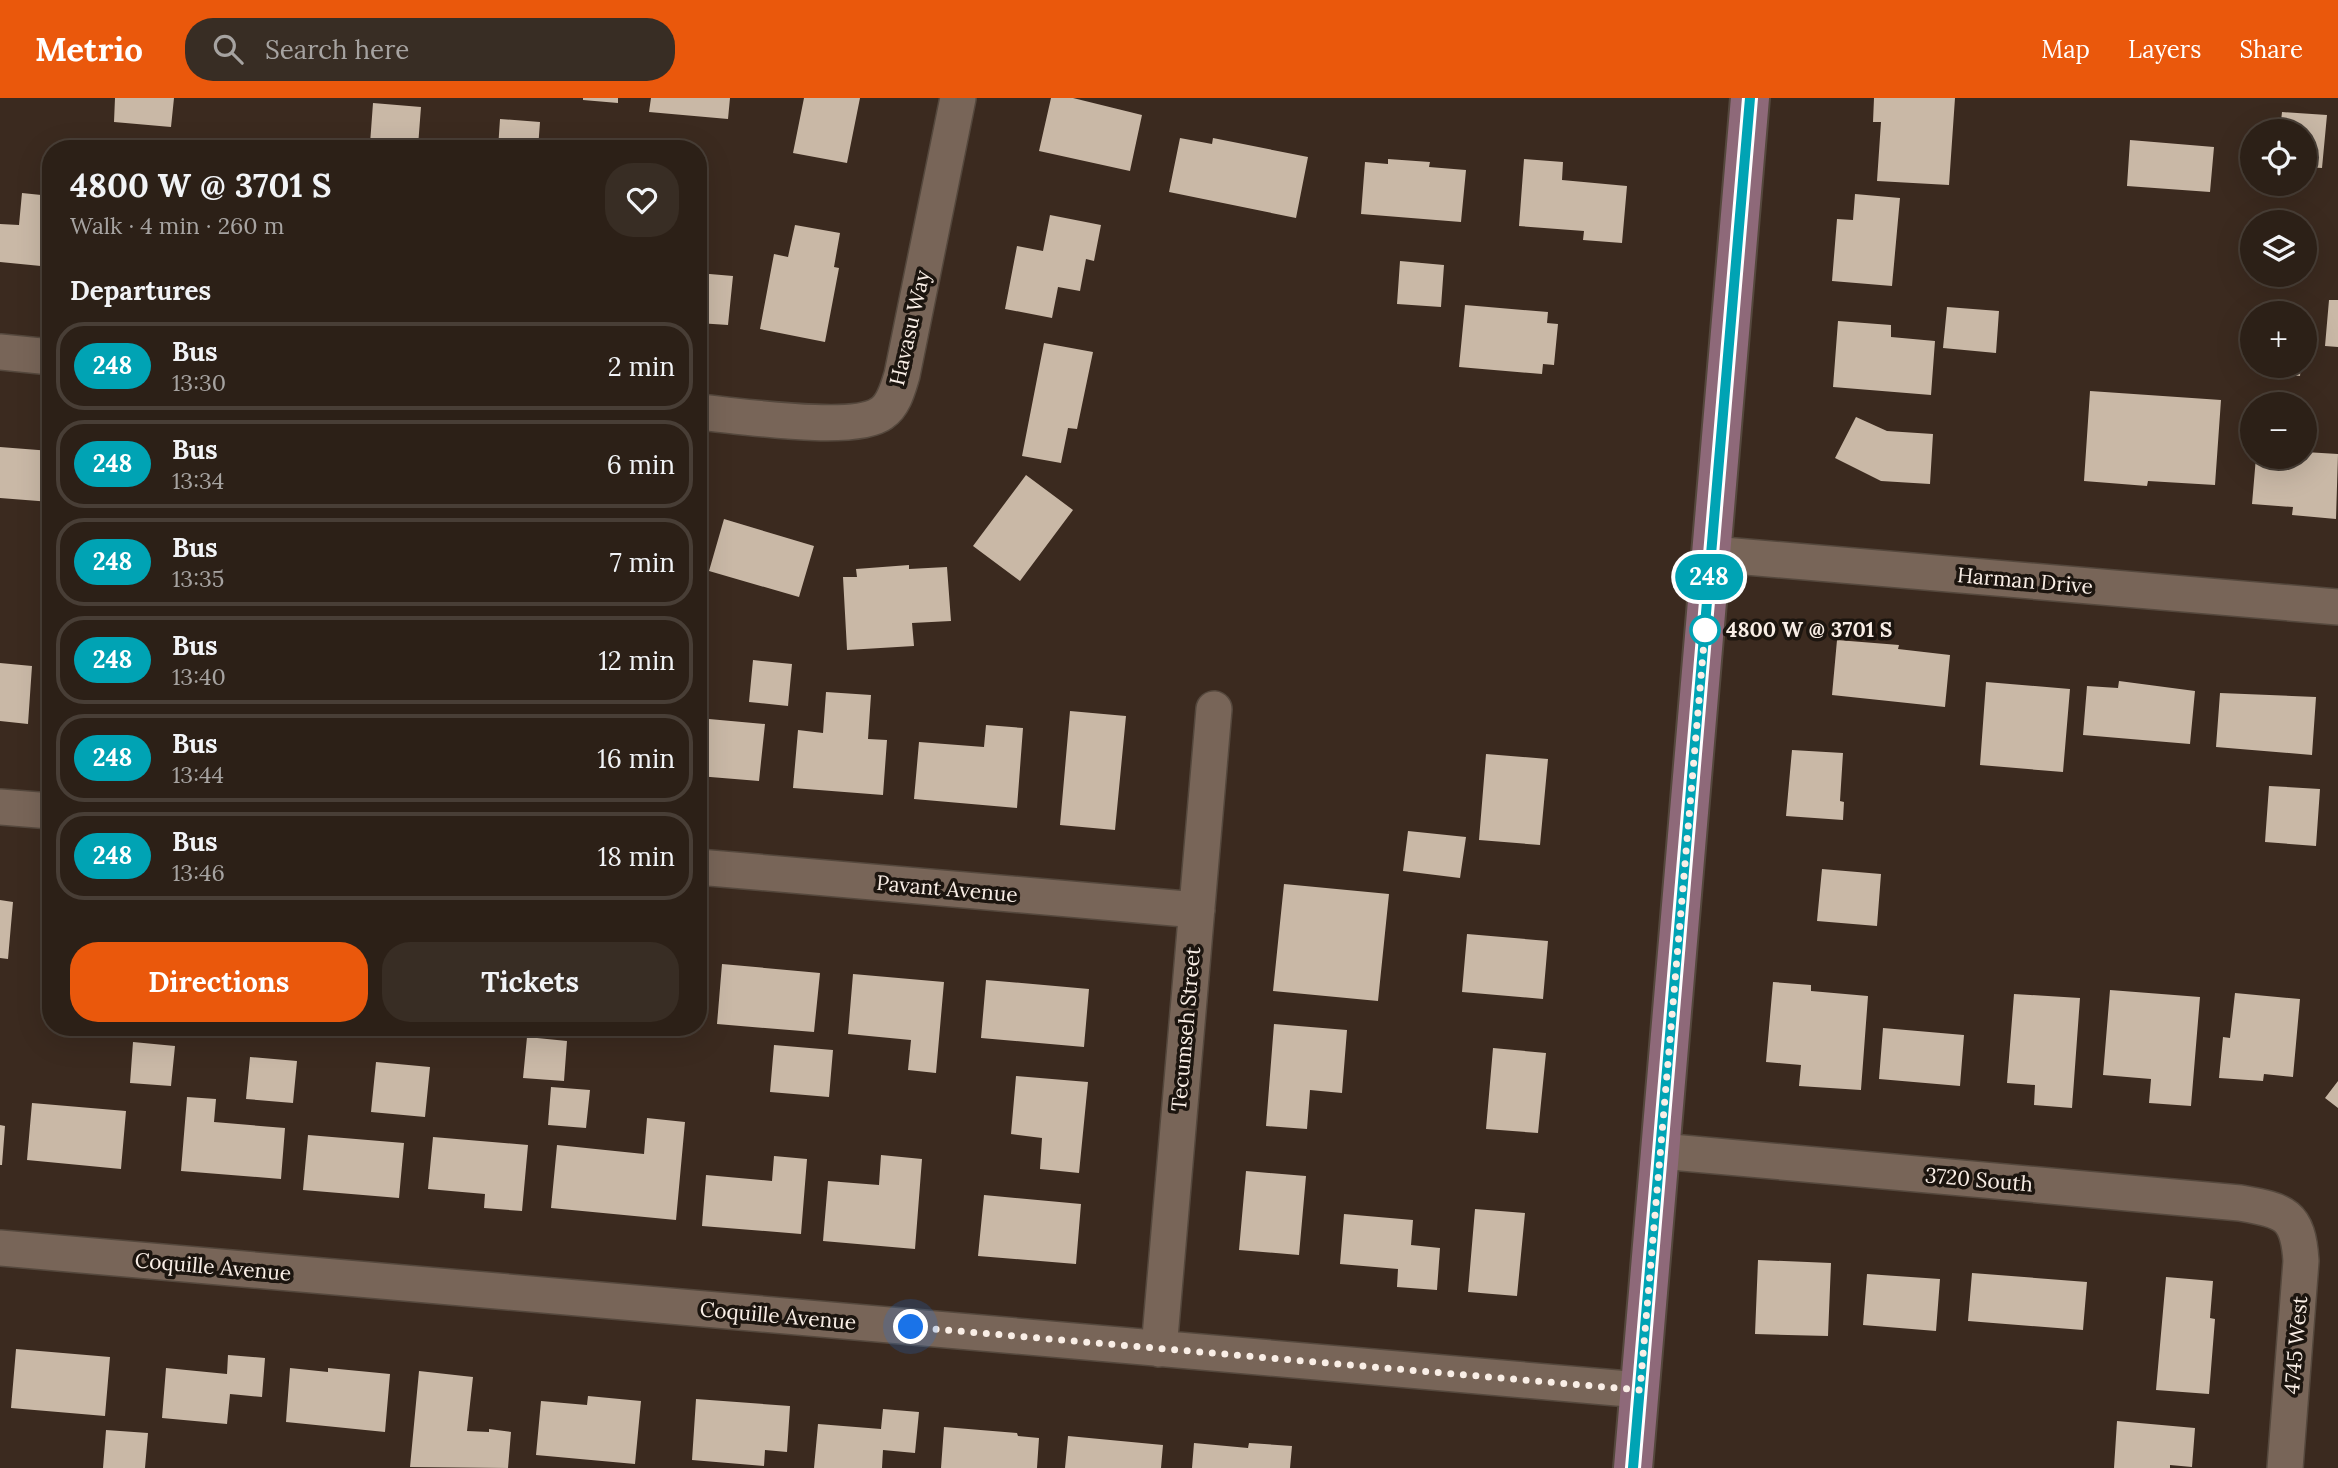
<!DOCTYPE html>
<meta charset="utf-8">
<style>
:root{--surface:#2c2017;--page:#382d24;--text:#f1f3f6;--muted:#a6a3a1;--line:#483e36;--accent:#ea580c}
body{margin:0;font-family:Lora,serif;background:var(--page);color:var(--text);height:100vh;display:flex;flex-direction:column;font-size:26px;white-space:nowrap}
*{box-sizing:border-box;margin:0}
p{font-size:23px;color:var(--muted)}
.icon{flex:none;width:38px;height:38px;fill:none;stroke:currentColor;stroke-width:2;stroke-linecap:round;stroke-linejoin:round}
.map{position:relative;flex:1;overflow:hidden}
.details{position:absolute;left:42px;top:42px;width:665px;height:896px;display:flex;flex-direction:column;background:var(--surface);border-radius:28px;box-shadow:0 7px 28px #0002,0 0 0 2px var(--line)}
.details>*{flex:none}
.badge{padding:0 14px;border-radius:23px;font-size:24px;line-height:46px}
.fabs{position:absolute;left:2240px;top:21px;display:grid;gap:14px}
.fabs a{display:grid;place-items:center;width:77px;height:77px;border-radius:50%;background:var(--surface);box-shadow:0 7px 28px #0002,0 0 0 2px var(--line);font-size:35px}
.you{position:absolute;width:35px;height:35px;margin:-18px;border:5px solid #fff;border-radius:50%;background:#1a73e8;box-shadow:0 0 0 10px #1a73e833}
.map>.badge{position:absolute;translate:-50% -50%;box-shadow:0 0 0 4px #fff}
h2{padding:0 28px;font-size:26px;line-height:63px}
.round{display:grid;place-items:center;flex:none;width:74px;height:74px;border-radius:28px;background:var(--page)}
.head{display:flex;align-items:center;justify-content:space-between;height:119px;padding:0 28px}
h1{font-size:33px;font-weight:700;line-height:52px}
.primary-button{display:flex;gap:14px;margin-top:auto;padding:14px 28px}
.primary-button a{flex:1;height:80px;border-radius:28px;background:var(--accent);color:#fff;font-size:28px;font-weight:700;line-height:80px;text-align:center}
.primary-button a+a{background:var(--page);color:var(--text)}
ul{padding:0;list-style:none}
li{display:flex;align-items:center;gap:21px;height:88px;margin:0 14px 10px;padding:0 14px;border:4px solid var(--line);border-radius:28px}
li div{flex:1}
li b{display:block;font-size:26px}
li em{font-style:normal}
li .badge{min-width:77px;font-weight:700;text-align:center}
header{display:flex;align-items:center;gap:42px;box-sizing:border-box;height:98px;padding:0 35px;background:var(--accent);color:#fff}
header strong{font-size:33px}
nav{display:flex;gap:38px;margin-inline-start:auto;font-size:24px}
.search{width:490px;height:63px;background:var(--page);display:flex;align-items:center;gap:18px;box-sizing:border-box;padding:0 24px;border-radius:28px;color:var(--muted);font-size:26px}
.map>svg:first-child{display:block}
.building{fill:#c9b8a6}
.lines{fill:none;stroke-linecap:round;stroke-linejoin:round}
.street-casing{stroke:#55483d;stroke-width:38}
.secondary-casing{stroke:#55483d;stroke-width:42}
.street{stroke:#786558;stroke-width:35}
.secondary{stroke:#8e6979;stroke-width:38}
.line-casing{stroke:#fff;stroke-width:16}
.line{stroke:#00a3b4;stroke-width:10}
.walk{stroke:#f9eee6;stroke-width:7;stroke-dasharray:0 12.6}
.stop-dot{fill:#fff;stroke:#00a3b4;stroke-width:3.5}
.labels{text-anchor:middle;stroke-width:7;stroke-linejoin:round;paint-order:stroke}
.street-label{font-size:21px;fill:#f9eee6;stroke:#1c150f}
.stop-label{font-size:21px;font-weight:bold;fill:#f9eee6;stroke:#1c150f;text-anchor:start}
</style>
<header>
<strong>Metrio</strong>
<div class="search"><svg class="icon" aria-label="search" viewBox="0 0 24 24"><circle cx="10" cy="10" r="6"/><path d="M15 15l6 6"/></svg>Search here</div>
<nav><a>Map</a><a>Layers</a><a>Share</a></nav>
</header>
<div class="map">
<svg width="2338" height="1370" viewBox="0 0 2338 1370">
<rect width="100%" height="100%" fill="#3b2a1f"/>
<path class="building" d="M115 0H174L171 29 114 24Z
M583 0H618V5L583 2Z
M651 0H730L728 21 649 14Z
M804 0H860L847 65 793 55Z
M1051 0H1073L1142 17 1130 73 1039 53Z
M1874 0H1955L1949 87 1877 83 1881 24H1873Z
M373 5 421 9 418 48 370 46Z
M2282 14 2327 17 2322 70 2305 69V33H2280Z
M500 21 540 24 538 51H498Z
M1180 40 1212 46 1213 40 1308 59 1296 120 1169 94Z
M2130 42 2214 49 2210 94 2127 88Z
M1388 61 1430 64 1429 69 1466 72 1461 124 1361 116 1365 64 1388 66Z
M1524 61 1563 64 1562 82 1627 88 1622 145 1583 142 1584 133 1519 128Z
M22 95 51 98V169L0 164V126L19 127Z
M1855 96 1900 100 1892 188 1832 183 1837 121 1853 122Z
M1050 117 1101 127 1094 163 1086 161 1080 193 1058 189 1052 220 1005 211 1017 148 1043 153Z
M795 127 840 135 834 169 839 170 825 244 760 231 774 156 788 159Z
M1400 163 1444 167 1441 209 1397 206Z
M698 175 733 178 728 227 698 225Z
M2329 202H2338V249L2325 248Z
M1465 207 1548 214 1547 225 1558 226 1554 267 1543 266 1542 276 1459 269Z
M1947 209 1999 213 1996 255 1943 250Z
M1838 223 1891 227V239L1935 243 1931 297 1833 289Z
M1044 245 1093 254 1077 331 1068 330 1061 365 1022 358Z
M2266 268H2301L2300 278 2266 275Z
M2090 293 2221 302 2215 387 2148 383 2147 388 2084 383Z
M1856 319 1887 333 1933 336 1930 386 1881 383 1835 360Z
M0 349 51 353V404L0 400Z
M2305 354 2338 356 2336 421 2292 417 2293 409 2252 406 2256 359H2305Z
M1026 377 1073 412 1020 483 973 448Z
M724 421 814 448 799 499 709 473Z
M909 467V471L947 469 951 523 912 525 914 548 847 552 843 479H857L856 471Z
M1837 542 1899 547 1898 551 1950 557 1945 609 1832 597Z
M753 562 792 566 788 608 749 604Z
M0 565 32 568 28 626 0 623Z
M2119 583 2195 593 2190 646 2083 637 2087 588 2118 590Z
M1986 584 2070 591 2063 674 1980 667Z
M826 594 871 597 868 641 887 642 883 697 793 690 798 632 823 635Z
M2220 595 2316 599 2312 657 2216 649Z
M1070 613 1126 618 1115 732 1060 727Z
M698 620 765 626 759 683 698 678Z
M986 627 1023 630 1017 710 914 701 919 644 984 649Z
M1792 652 1843 655 1840 703 1844 704 1843 722 1786 718Z
M1486 656 1548 661 1540 747 1479 742Z
M2269 688 2320 691 2316 748 2265 744Z
M1408 733 1466 739 1460 780 1403 773Z
M1822 771 1881 776 1877 828 1817 823Z
M1284 786 1389 796 1378 903 1273 893Z
M0 802 13 804 8 861 0 860Z
M1467 836 1548 843 1543 901 1462 894Z
M722 866 820 875 814 934 717 926Z
M853 876 944 884 936 975 908 972 911 942 848 936Z
M986 882 1089 891 1084 949 981 940Z
M1773 884 1811 887V893L1868 898 1861 992 1799 988 1801 967 1766 964Z
M2110 892 2200 899 2191 1008 2149 1005 2151 981 2103 977Z
M2235 895 2300 901 2293 979 2264 976 2263 983 2219 980 2223 939 2230 940Z
M2014 896 2080 900 2072 1010 2034 1007 2035 987 2007 985Z
M1274 926 1347 932 1342 995 1310 992 1307 1031 1266 1028Z
M1883 930 1964 937 1960 988 1879 981Z
M527 939 567 943 564 983 523 980Z
M133 944 175 948 171 988 130 985Z
M774 947 833 952 829 999 770 994Z
M1493 950 1546 955 1538 1035 1486 1031Z
M250 959 297 963 293 1005 246 1001Z
M376 964 430 969 425 1019 371 1014Z
M1016 978 1088 984 1079 1075 1040 1071 1042 1040 1011 1036Z
M2338 983V1010L2325 1000Z
M551 989 590 992 586 1030 548 1027Z
M187 999 216 1001 214 1024 285 1030 281 1081 181 1073Z
M32 1005 126 1013 121 1071 27 1062Z
M647 1020 685 1024 676 1122 551 1110 557 1047 644 1056Z
M0 1027 5 1028 2 1067H0Z
M308 1037 404 1045 399 1100 303 1092Z
M433 1039 528 1047 522 1113 484 1110 485 1096 428 1091Z
M881 1057 922 1061 915 1151 823 1143 828 1083 879 1087Z
M774 1058 807 1061 801 1136 702 1128 706 1077 772 1083Z
M1246 1073 1306 1078 1299 1157 1239 1152Z
M984 1097 1081 1106 1076 1166 978 1158Z
M1475 1111 1525 1115 1517 1198 1468 1194Z
M1344 1116 1413 1122 1411 1147 1440 1150 1437 1192 1397 1189 1398 1171 1340 1166Z
M1758 1162 1831 1165 1828 1238 1755 1236Z
M1972 1175 2087 1184 2083 1232 1968 1223Z
M1867 1176 1940 1181 1936 1233 1863 1227Z
M2166 1179 2213 1183 2210 1220 2215 1221 2209 1296 2156 1292Z
M16 1251 110 1259 105 1318 11 1310Z
M228 1257 265 1260 262 1299 230 1296 227 1326 162 1320 166 1270 227 1276Z
M290 1270 328 1274V1270L390 1276 385 1334 286 1324Z
M419 1273 473 1279 467 1333 489 1334V1331L511 1334 508 1370 410 1369Z
M588 1298 641 1303 635 1366 536 1357 541 1303 587 1307Z
M696 1301 790 1308 787 1354 765 1352 764 1368 692 1362Z
M883 1311 919 1314 915 1355 883 1352 882 1370H814L818 1326 881 1331Z
M2117 1323 2195 1330 2192 1369 2170 1367V1370H2114Z
M944 1329 1017 1335 1018 1338 1039 1340 1037 1370H941Z
M106 1332 148 1335 145 1370H103Z
M1068 1338 1163 1347 1161 1370H1065Z
M1194 1345 1248 1350 1249 1345 1292 1348 1290 1370H1192Z"/>
<g class="lines">
<defs>
<path id="street" d="M0 254 51 259
M698 314C736 317 854 336 882 315 894 307 898 290 902 277L958 0
M1711 456 2338 509
M0 709 51 713
M698 769 1197 812
M1660 1053 2240 1105C2284 1113 2298 1115 2301 1163L2285 1370
M0 1150 1640 1292
M1159 1251 1214 611"/>
<path id="secondary" d="M1633 1370 1750 0"/>
</defs>
<use href="#street" class="street-casing"/>
<use href="#secondary" class="secondary-casing"/>
<use href="#street" class="street"/>
<use href="#secondary" class="secondary"/>
</g>
<g class="lines">
<defs>
<path id="line" d="M1633 1370 1750 0"/>
</defs>
<use href="#line" class="line-casing"/>
<use href="#line" class="line"/>
<path class="walk" d="M911 1229 1640 1292 1705 532"/>
</g>
<circle class="stop-dot" cx="1705" cy="532" r="14"/>
<g class="labels">
<g class="street-label">
<text transform="translate(910 230) rotate(-77)" y="7">Havasu Way</text>
<text transform="translate(2025 483) rotate(5)" y="7">Harman Drive</text>
<text transform="translate(947 791) rotate(5)" y="7">Pavant Avenue</text>
<text transform="translate(1186 931) rotate(-85)" y="7">Tecumseh Street</text>
<text transform="translate(1979 1082) rotate(5)" y="7">3720 South</text>
<text transform="translate(213 1169) rotate(5)" y="7">Coquille Avenue</text>
<text transform="translate(778 1218) rotate(5)" y="7">Coquille Avenue</text>
<text transform="translate(2296 1247) rotate(-85)" y="7">4745 West</text>
</g>
<g class="stop-label">
<text x="1726" y="539">4800 W @ 3701 S</text>
</g>
</g>
</svg>
<div class="fabs">
<a><svg class="icon" aria-label="locate" viewBox="0 0 24 24"><circle cx="12" cy="12" r="6"/><path d="M12 2v4M12 18v4M2 12h4M18 12h4"/></svg></a>
<a><svg class="icon" aria-label="layers" viewBox="0 0 24 24"><path d="M12 4l9 5-9 5-9-5zM3 14l9 5 9-5"/></svg></a>
<a>+</a>
<a>−</a>
</div>
<div class="you" style="left:911px;top:1229px"></div>
<b class="badge" style="left:1709px;top:479px;background:#00a3b4;color:#fff">248</b>
<section class="details">
<div class="head"><div><h1>4800 W @ 3701 S</h1><p>Walk · 4 min · 260 m</p></div><a class="round"><svg class="icon" aria-label="heart" viewBox="0 0 24 24"><path d="M12 20l-8-8c-3-5 5-10 8-4 3-6 11-1 8 4z"/></svg></a></div>
<h2>Departures</h2>
<ul>
<li><span class="badge" style="background:#00a3b4;color:#fff">248</span><div><b>Bus</b><p>13:30</p></div><em>2 min</em></li>
<li><span class="badge" style="background:#00a3b4;color:#fff">248</span><div><b>Bus</b><p>13:34</p></div><em>6 min</em></li>
<li><span class="badge" style="background:#00a3b4;color:#fff">248</span><div><b>Bus</b><p>13:35</p></div><em>7 min</em></li>
<li><span class="badge" style="background:#00a3b4;color:#fff">248</span><div><b>Bus</b><p>13:40</p></div><em>12 min</em></li>
<li><span class="badge" style="background:#00a3b4;color:#fff">248</span><div><b>Bus</b><p>13:44</p></div><em>16 min</em></li>
<li><span class="badge" style="background:#00a3b4;color:#fff">248</span><div><b>Bus</b><p>13:46</p></div><em>18 min</em></li>
</ul>
<div class="primary-button"><a>Directions</a><a>Tickets</a></div>
</section>
</div>
